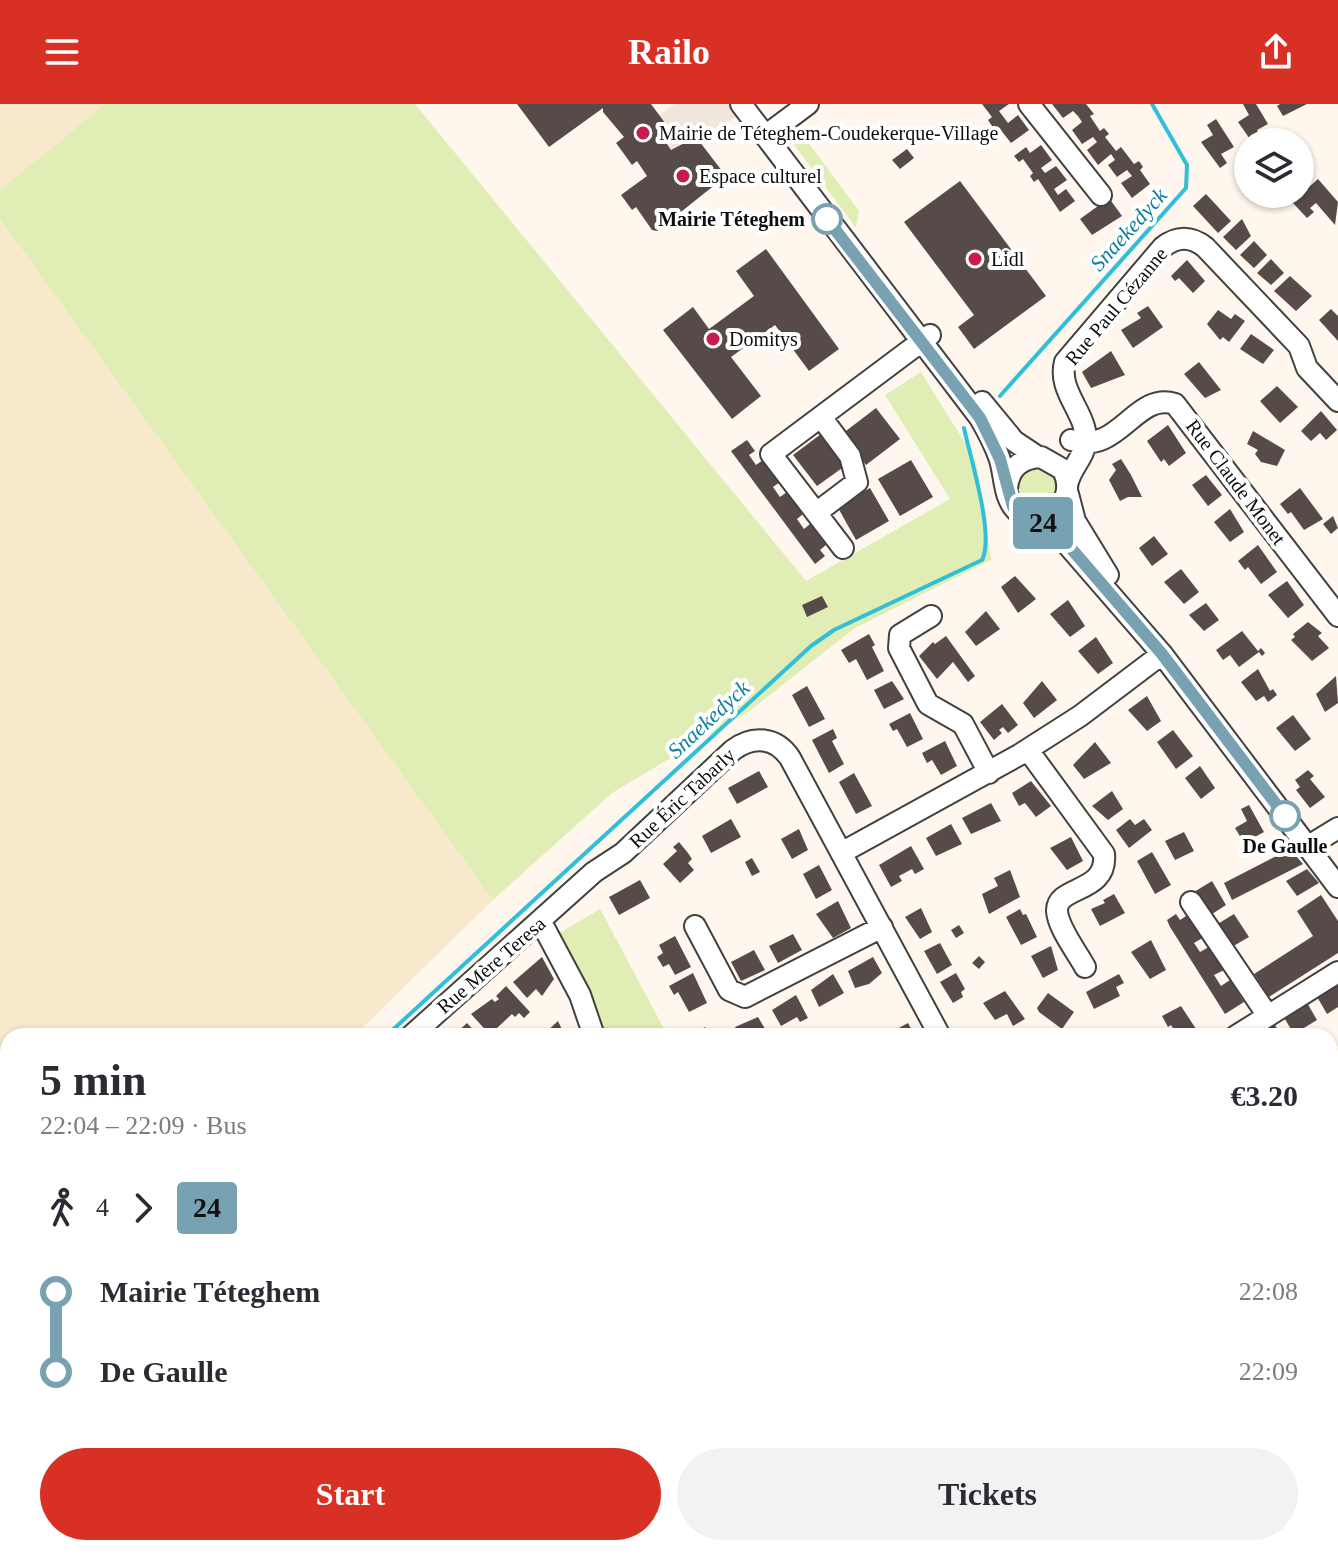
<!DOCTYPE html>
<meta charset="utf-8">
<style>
:root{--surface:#fff;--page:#f2f2f3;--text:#2b2b33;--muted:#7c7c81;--accent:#d93025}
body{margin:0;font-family:Georgia,serif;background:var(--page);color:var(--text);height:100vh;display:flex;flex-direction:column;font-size:30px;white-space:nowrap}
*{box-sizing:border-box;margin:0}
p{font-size:26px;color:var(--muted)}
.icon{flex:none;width:44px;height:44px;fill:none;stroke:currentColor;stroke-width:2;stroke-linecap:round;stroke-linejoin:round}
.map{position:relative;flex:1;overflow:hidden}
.panel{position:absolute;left:0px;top:924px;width:1338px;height:528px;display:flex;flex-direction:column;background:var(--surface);border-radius:24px 24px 0 0;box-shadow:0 2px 6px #0004}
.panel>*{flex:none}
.badge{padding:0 16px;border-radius:6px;font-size:28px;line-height:52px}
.tools{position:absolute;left:1234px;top:24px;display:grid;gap:16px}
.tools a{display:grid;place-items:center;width:80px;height:80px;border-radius:50%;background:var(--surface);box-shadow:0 2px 6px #0004;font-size:40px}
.map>.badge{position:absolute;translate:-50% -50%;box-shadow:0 0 0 4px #fff}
.legs{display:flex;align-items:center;gap:12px;height:88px;padding:0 40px;font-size:26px}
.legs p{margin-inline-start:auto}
.overview{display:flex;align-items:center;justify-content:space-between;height:136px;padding:0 40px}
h1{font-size:44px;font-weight:600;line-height:60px}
.primary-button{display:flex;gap:16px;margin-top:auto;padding:16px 40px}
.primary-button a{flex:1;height:92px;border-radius:48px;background:var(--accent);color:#fff;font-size:32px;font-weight:600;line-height:92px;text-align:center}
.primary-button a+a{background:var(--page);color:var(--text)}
ul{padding:0 40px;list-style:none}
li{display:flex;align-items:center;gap:28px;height:80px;font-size:30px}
li i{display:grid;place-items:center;width:12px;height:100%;margin:0 10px;background:currentColor}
li i::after{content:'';width:20px;height:20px;margin:-10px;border:6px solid;border-radius:50%;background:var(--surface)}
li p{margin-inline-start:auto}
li:first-child i{background:linear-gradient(#0000 50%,currentColor 0)}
li:last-child i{background:linear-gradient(currentColor 50%,#0000 0)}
header{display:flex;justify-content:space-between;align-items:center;height:104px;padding:0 40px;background:var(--accent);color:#fff;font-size:36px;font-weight:600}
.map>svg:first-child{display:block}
.farmland{fill:#f8e9cc}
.green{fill:#e0edb4}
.plaza{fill:#f0e6dc}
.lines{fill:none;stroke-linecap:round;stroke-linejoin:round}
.stream{stroke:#2fbfd8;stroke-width:4}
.building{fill:#574b49}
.minor-casing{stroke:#414141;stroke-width:24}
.minor{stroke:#fff;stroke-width:20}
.line-1-casing{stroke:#fff;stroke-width:18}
.line-1{stroke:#78a1b1;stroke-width:12}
.poi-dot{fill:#c91a4e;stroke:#fff;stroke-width:3}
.stop-1-dot{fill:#fff;stroke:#78a1b1;stroke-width:4}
.labels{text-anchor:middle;stroke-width:8;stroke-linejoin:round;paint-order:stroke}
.poi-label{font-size:20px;fill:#0e0e0e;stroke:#fff;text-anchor:start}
.stop-label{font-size:20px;font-weight:bold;fill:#0e0e0e;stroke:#fff;text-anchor:end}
.street-label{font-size:20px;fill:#0e0e0e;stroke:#fff}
.water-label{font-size:22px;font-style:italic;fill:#0c819b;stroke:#fff}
</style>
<header><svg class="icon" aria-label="menu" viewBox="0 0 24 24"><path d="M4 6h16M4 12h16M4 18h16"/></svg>Railo<svg class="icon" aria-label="share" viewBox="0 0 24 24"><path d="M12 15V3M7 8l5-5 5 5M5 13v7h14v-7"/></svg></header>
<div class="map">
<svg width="1338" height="1452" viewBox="0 0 1338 1452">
<rect width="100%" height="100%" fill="#fff7ee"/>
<path class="farmland" d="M0 0H105L0 86Z
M0 115 493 796 354 932H8V1168L0 1156Z"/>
<path class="green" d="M105 0H415L806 477 950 395 885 291 921 268 976 357 991 456 855 524 748 608 612 689 493 796 0 115V86Z
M794 19 859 107 856 124 789 34Z
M1016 385a21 21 0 1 1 42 0a21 21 0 1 1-42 0Z
M600 805 668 932H605L556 831Z"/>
<path class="plaza" d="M675 0H736L740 11 671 46 665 37 669 32 659 11Z"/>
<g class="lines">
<path class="stream" d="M1000 292 1186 84 1187 61 1152 0
M386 932 811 542 834 526 982 456C995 431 970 353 964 324
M0 1210 8 1206"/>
</g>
<path class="building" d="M517 0H651L668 23 665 26 670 32 665 37 671 46 696 33 726 72 657 127 652 126 636 103 632 106 621 91 647 72 637 57 632 61 616 39 624 33 603 8V4L549 43Z
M982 0H1009L999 7 1008 19 1018 11 1029 26 1011 39 1000 25 996 27 992 22 988 16 992 13Z
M1052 0H1086L1094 10 1090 12 1100 27 1104 24 1109 30 1105 33 1116 47 1121 43 1134 60 1139 57 1143 63 1140 66 1150 80 1132 94 1121 79 1132 72 1127 66 1117 73 1108 61 1115 56 1111 50 1098 61 1087 46 1097 38 1093 33 1082 40 1072 26 1082 18 1078 12 1073 7 1063 14Z
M1243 0H1256L1268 20 1257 26 1261 32 1252 38 1238 18 1249 11Z
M1280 0H1307L1283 12 1277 2Z
M1216 15 1234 43 1221 50 1227 59 1220 64 1201 38 1213 31 1207 21Z
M1041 41 1052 56 1041 64 1045 69 1056 62 1067 76 1054 85 1058 91 1066 85 1075 97 1060 108 1038 75 1034 78 1030 72 1033 69 1023 55 1019 58 1014 52 1026 43 1030 49Z
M907 45 914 54 900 65 892 56Z
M1318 75 1338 98 1335 121 1316 99 1310 104 1314 108 1307 114 1292 98Z
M960 77 1046 192 974 245 958 223 974 211 904 118Z
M1206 90 1231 117 1218 129 1193 102Z
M1277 90H1286L1290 94 1280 103 1273 94Z
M1109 94 1122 112 1092 131 1080 115Z
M1242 115 1251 132 1236 146 1223 133Z
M1254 137 1267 151 1254 164 1240 151Z
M766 145 839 245 809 267 775 221 731 253 761 292 732 315 663 226 693 203 709 225 754 192 736 167Z
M1271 155 1284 169 1271 181 1257 169Z
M1187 156 1205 177 1193 189 1179 174 1175 177 1171 172Z
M1290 172 1312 192 1296 207 1274 187Z
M1148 202 1163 223 1133 244 1121 226 1141 214 1137 209Z
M1331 205 1338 212V237L1319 216Z
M1218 206 1231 215 1235 210 1245 217 1229 238 1223 233 1220 236 1207 220Z
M1251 230 1274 246 1263 260 1240 245Z
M1111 247 1125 271 1091 284 1082 268Z
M1199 258 1221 286 1205 294 1184 270Z
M1277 282 1298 303 1280 319 1260 297Z
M876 304 900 335 866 361 842 330Z
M1321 307 1337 326 1326 336 1320 329 1311 337 1301 327Z
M1168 321 1186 349 1169 362 1164 355 1161 358 1147 337Z
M1253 327 1285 346 1277 362 1261 358 1255 350 1258 346 1247 340Z
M821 330 845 362 817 382 793 351Z
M747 336 755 347 749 351 756 361 763 356 780 378 773 383 780 393 787 388 803 410 797 415 804 425 810 420 826 441 820 446 825 452 815 460 731 347Z
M1121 355 1131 371 1142 393H1128L1120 397 1109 376 1116 366 1112 360Z
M911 356 933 393 900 412 878 375Z
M1206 371 1222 391 1208 402 1192 381Z
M870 384 889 417 856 436 837 402Z
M1300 384 1323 415 1304 426 1291 408 1288 410 1280 400Z
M1230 405 1244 428 1230 438 1214 418Z
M1333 412 1338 424 1331 430 1323 420Z
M1154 432 1168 450 1152 462 1139 444Z
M1258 441 1277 468 1261 480 1248 463 1245 466 1238 457Z
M1181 465 1199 488 1184 500 1164 478Z
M1015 472 1036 495 1018 509 1001 483Z
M1287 477 1304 501 1288 514 1268 491Z
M822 492 828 503 807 513 802 501Z
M1068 496 1085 522 1070 533 1050 510Z
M1206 499 1219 516 1204 527 1189 511Z
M986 507 1000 525 976 542 965 528Z
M1308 518 1322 529 1318 532 1329 544 1312 557 1291 536 1295 533 1293 530Z
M1242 527 1258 547 1261 544 1265 549 1262 552 1259 548 1239 563 1230 551 1223 556 1216 546Z
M869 530 875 541 872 543 884 567 867 576 856 555 849 559 841 546Z
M946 532 975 572 968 578 953 558 937 575 919 552 933 538 935 540Z
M1096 533 1113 559 1098 570 1078 547Z
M1258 565 1270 587 1273 585 1277 591 1268 598 1264 592 1256 597 1241 578Z
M1336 572 1338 599 1325 608 1316 590Z
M892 577 904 595 884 605 874 586Z
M1042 577 1057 596 1034 614 1023 599Z
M807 582 825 615 809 623 792 591Z
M1147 592 1161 617 1147 627 1128 606Z
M1002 600 1018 621 1008 629 1003 623 999 626 1002 629 994 636 980 618Z
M910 609 923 635 907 643 897 625 893 627 889 620Z
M1293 611 1311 635 1295 647 1276 624Z
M833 625 837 634 832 637 844 660 829 669 812 636Z
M1173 626 1193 652 1176 665 1157 638Z
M945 637 957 662 941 671 932 656 927 659 922 649Z
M1095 638 1111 659 1084 675 1073 661Z
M1200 662 1215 684 1201 695 1185 674Z
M1308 666 1314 672 1310 675 1325 693 1310 704 1296 686 1300 683 1295 676Z
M759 667 768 683 737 700 728 684Z
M854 669 872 702 856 710 839 678Z
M1031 677 1051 702 1036 713 1025 699 1019 702 1012 689Z
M1112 687 1123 705 1108 716 1092 702Z
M991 699 1001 717 971 730 962 714Z
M1249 701 1264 728 1244 739 1235 724 1247 717 1241 705Z
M731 715 741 733 711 749 702 732Z
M1130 715 1135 721 1144 715 1152 726 1129 744 1116 726Z
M951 720 962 740 936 752 926 734Z
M799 725 808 746 792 755 781 735Z
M1184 728 1194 747 1175 756 1165 737Z
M1071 733 1083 757 1067 766 1050 744Z
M679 738 688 749 692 755 688 759 694 766 680 779 663 760 677 747 673 743Z
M911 742 924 765 915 770 912 765 899 772 902 777 891 783 879 761Z
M1290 745 1303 760 1232 796 1224 779Z
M1152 748 1171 781 1155 790 1137 757Z
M752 754 760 768 752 772 745 758Z
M819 761 832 786 816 795 803 770Z
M1307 765 1319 779 1297 792 1286 777Z
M1010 766 1020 793 989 810 982 790 998 782 994 774Z
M640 776 650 794 619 811 609 793Z
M1212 777 1226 801 1209 812 1194 788Z
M1114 790 1125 809 1100 822 1091 805 1105 799 1103 796Z
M1321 791 1338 817V849L1269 893 1254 870 1313 832 1297 807Z
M838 797 851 824 833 834 816 810Z
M921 804 932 828 920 835 905 813Z
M1020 805 1023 811 1026 810 1037 833 1021 841 1006 813Z
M1176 810 1180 816 1189 810 1204 833 1194 839 1200 848 1209 843 1224 866 1214 871 1221 882 1230 876 1244 898 1225 910 1170 823 1167 816Z
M1234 810 1249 833 1230 844 1216 821Z
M959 821 964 829 956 834 951 826Z
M793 830 802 846 778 859 769 842Z
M675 832 691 863 675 871 669 860 663 863 657 853 663 849 659 841Z
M1151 836 1166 866 1150 875 1131 848Z
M940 839 952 861 937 870 924 847Z
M1051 842 1058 866 1043 874 1031 852Z
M754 846 765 866 741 877 731 858Z
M979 852 985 858 979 865 972 859Z
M542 853 554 875 542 892 536 885 527 894 513 878Z
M873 853 882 869 869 880 855 884 848 867Z
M693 869 707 899 689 908 678 888 674 891 669 882Z
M956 869 965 885 961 888 963 893 953 899 940 878Z
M833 870 844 889 819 903 811 886Z
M1119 870 1124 879 1116 883 1120 892 1094 905 1086 888Z
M1338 877V903L1327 910 1316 891Z
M506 882 530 908 524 914 519 909 515 913 512 910 497 924 503 930 491 932 471 910 492 895 495 898 499 895 496 892Z
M1005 887 1025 915 1013 922 1007 910 995 916 983 899Z
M1048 889 1074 908 1062 925 1039 908 1037 904Z
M796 891 808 914 800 918 797 913 781 922 772 906Z
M1306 897 1317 916 1294 930 1283 912Z
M1181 902 1198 928 1201 932H1178L1171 921 1168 923 1162 912Z
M758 913 768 930 740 932 735 923Z
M558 917 565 932H547L545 929Z
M1273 918 1282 932H1250Z
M467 919 479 932H453Z
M908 919 915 932H895L893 927Z
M705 923 710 932H698L696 928Z
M1333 959 1338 960V978L1333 980 1330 960Z
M1338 1043V1063L1333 1066 1330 1048Z
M1330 1202 1338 1219V1237L1330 1241Z
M8 1224V1242L2 1245 0 1231Z
M1330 1372 1338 1387 1330 1391Z
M1338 1395V1421L1330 1405V1398Z
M25 1444H62L68 1452H15Z
M112 1444H128L118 1452Z
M160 1444H173L175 1447 168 1452H150Z
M311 1444H435L436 1448 397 1452H271Z
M611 1444H631L635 1452H605Z
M654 1444H671L675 1452H658Z
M743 1444H754L758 1452H736L745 1448Z
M763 1444H790L774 1452H767Z
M1132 1444H1166L1163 1452H1150Z"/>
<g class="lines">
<defs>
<path id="minor" d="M741 0 980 314C987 326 994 339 999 353 1005 369 1003 393 1016 406 1043 434 1081 395 1062 365L1041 353C1021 354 1009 364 1007 384
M1029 0 1101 91
M765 32 808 0
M982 298 1014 337 1038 353
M1071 336C1119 352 1135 287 1175 300L1338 512
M1068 378C1071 364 1085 352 1086 337 1087 309 1057 287 1065 258L1163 143C1177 132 1191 132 1205 143L1299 242 1307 264 1338 297
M1068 390 1075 417 1108 471
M816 409 857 378 850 352 821 313
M1034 415 1058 430 1162 550 1338 783
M843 444 771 350 930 231
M931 512 900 531 899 544 928 600 963 620 989 669
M1028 646 1104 750C1108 790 1056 781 1057 807 1058 824 1077 848 1085 863
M1307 743 1338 724
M841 749 1019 651 1080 612 1162 550
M1191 798 1268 912
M541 818 580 891 594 932
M695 822 729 886 745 893 882 823
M411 932 594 768 623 749 733 646C753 631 776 633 790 654L940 932
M1236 932 1338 868
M1330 1018 1338 1013
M0 1418 8 1412
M200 1444 206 1452
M512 1444 513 1452
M982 1444 1005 1452
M1327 1444 1331 1452
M543 1452 544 1444
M834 1452 851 1444"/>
</defs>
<use href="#minor" class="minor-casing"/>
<use href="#minor" class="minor"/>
</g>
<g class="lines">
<defs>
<path id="line-1" d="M827 115 980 314 1000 355 1013 403 1051 423 1063 435 1162 550 1285 712"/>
</defs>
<use href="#line-1" class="line-1-casing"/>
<use href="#line-1" class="line-1"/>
</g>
<g class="poi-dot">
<circle cx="643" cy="29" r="8"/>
<circle cx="683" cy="72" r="8"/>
<circle cx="975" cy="155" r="8"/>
<circle cx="713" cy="235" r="8"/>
</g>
<g class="stop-1-dot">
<circle cx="827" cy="115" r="14"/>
<circle cx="1285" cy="712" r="14"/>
</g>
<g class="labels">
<g class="poi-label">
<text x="659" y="36">Mairie de Téteghem-Coudekerque-Village</text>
<text x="699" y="79">Espace culturel</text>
<text x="991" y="162">Lidl</text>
<text x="729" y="242">Domitys</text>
</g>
<g class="stop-label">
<text x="805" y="122">Mairie Téteghem</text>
<text x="1285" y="749" text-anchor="middle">De Gaulle</text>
</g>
<g class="street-label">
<text transform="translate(1116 202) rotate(-50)" y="7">Rue Paul Cézanne</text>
<text transform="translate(1236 378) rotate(53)" y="7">Rue Claude Monet</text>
<text transform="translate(682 694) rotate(-43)" y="7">Rue Éric Tabarly</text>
<text transform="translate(491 861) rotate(-41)" y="7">Rue Mère Teresa</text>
</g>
<g class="water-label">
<text transform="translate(1128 125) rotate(-48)" y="8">Snaekedyck</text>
<text transform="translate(708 615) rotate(-43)" y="8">Snaekedyck</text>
</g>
</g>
</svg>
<div class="tools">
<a><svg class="icon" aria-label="layers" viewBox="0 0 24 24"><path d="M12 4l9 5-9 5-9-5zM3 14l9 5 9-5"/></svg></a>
</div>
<b class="badge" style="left:1043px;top:419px;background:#78a1b1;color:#111">24</b>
<section class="panel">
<div class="overview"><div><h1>5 min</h1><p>22:04 – 22:09 · Bus</p></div><b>€3.20</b></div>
<div class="legs"><svg class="icon" aria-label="walk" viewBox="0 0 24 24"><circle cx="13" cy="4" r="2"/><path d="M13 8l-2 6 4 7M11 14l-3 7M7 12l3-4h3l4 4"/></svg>4<svg class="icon" aria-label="forward" viewBox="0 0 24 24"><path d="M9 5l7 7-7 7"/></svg><b class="badge" style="background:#78a1b1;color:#111">24</b></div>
<ul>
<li><i style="color:#78a1b1"></i><b>Mairie Téteghem</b><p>22:08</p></li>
<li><i style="color:#78a1b1"></i><b>De Gaulle</b><p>22:09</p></li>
</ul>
<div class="primary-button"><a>Start</a><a>Tickets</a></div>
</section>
</div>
